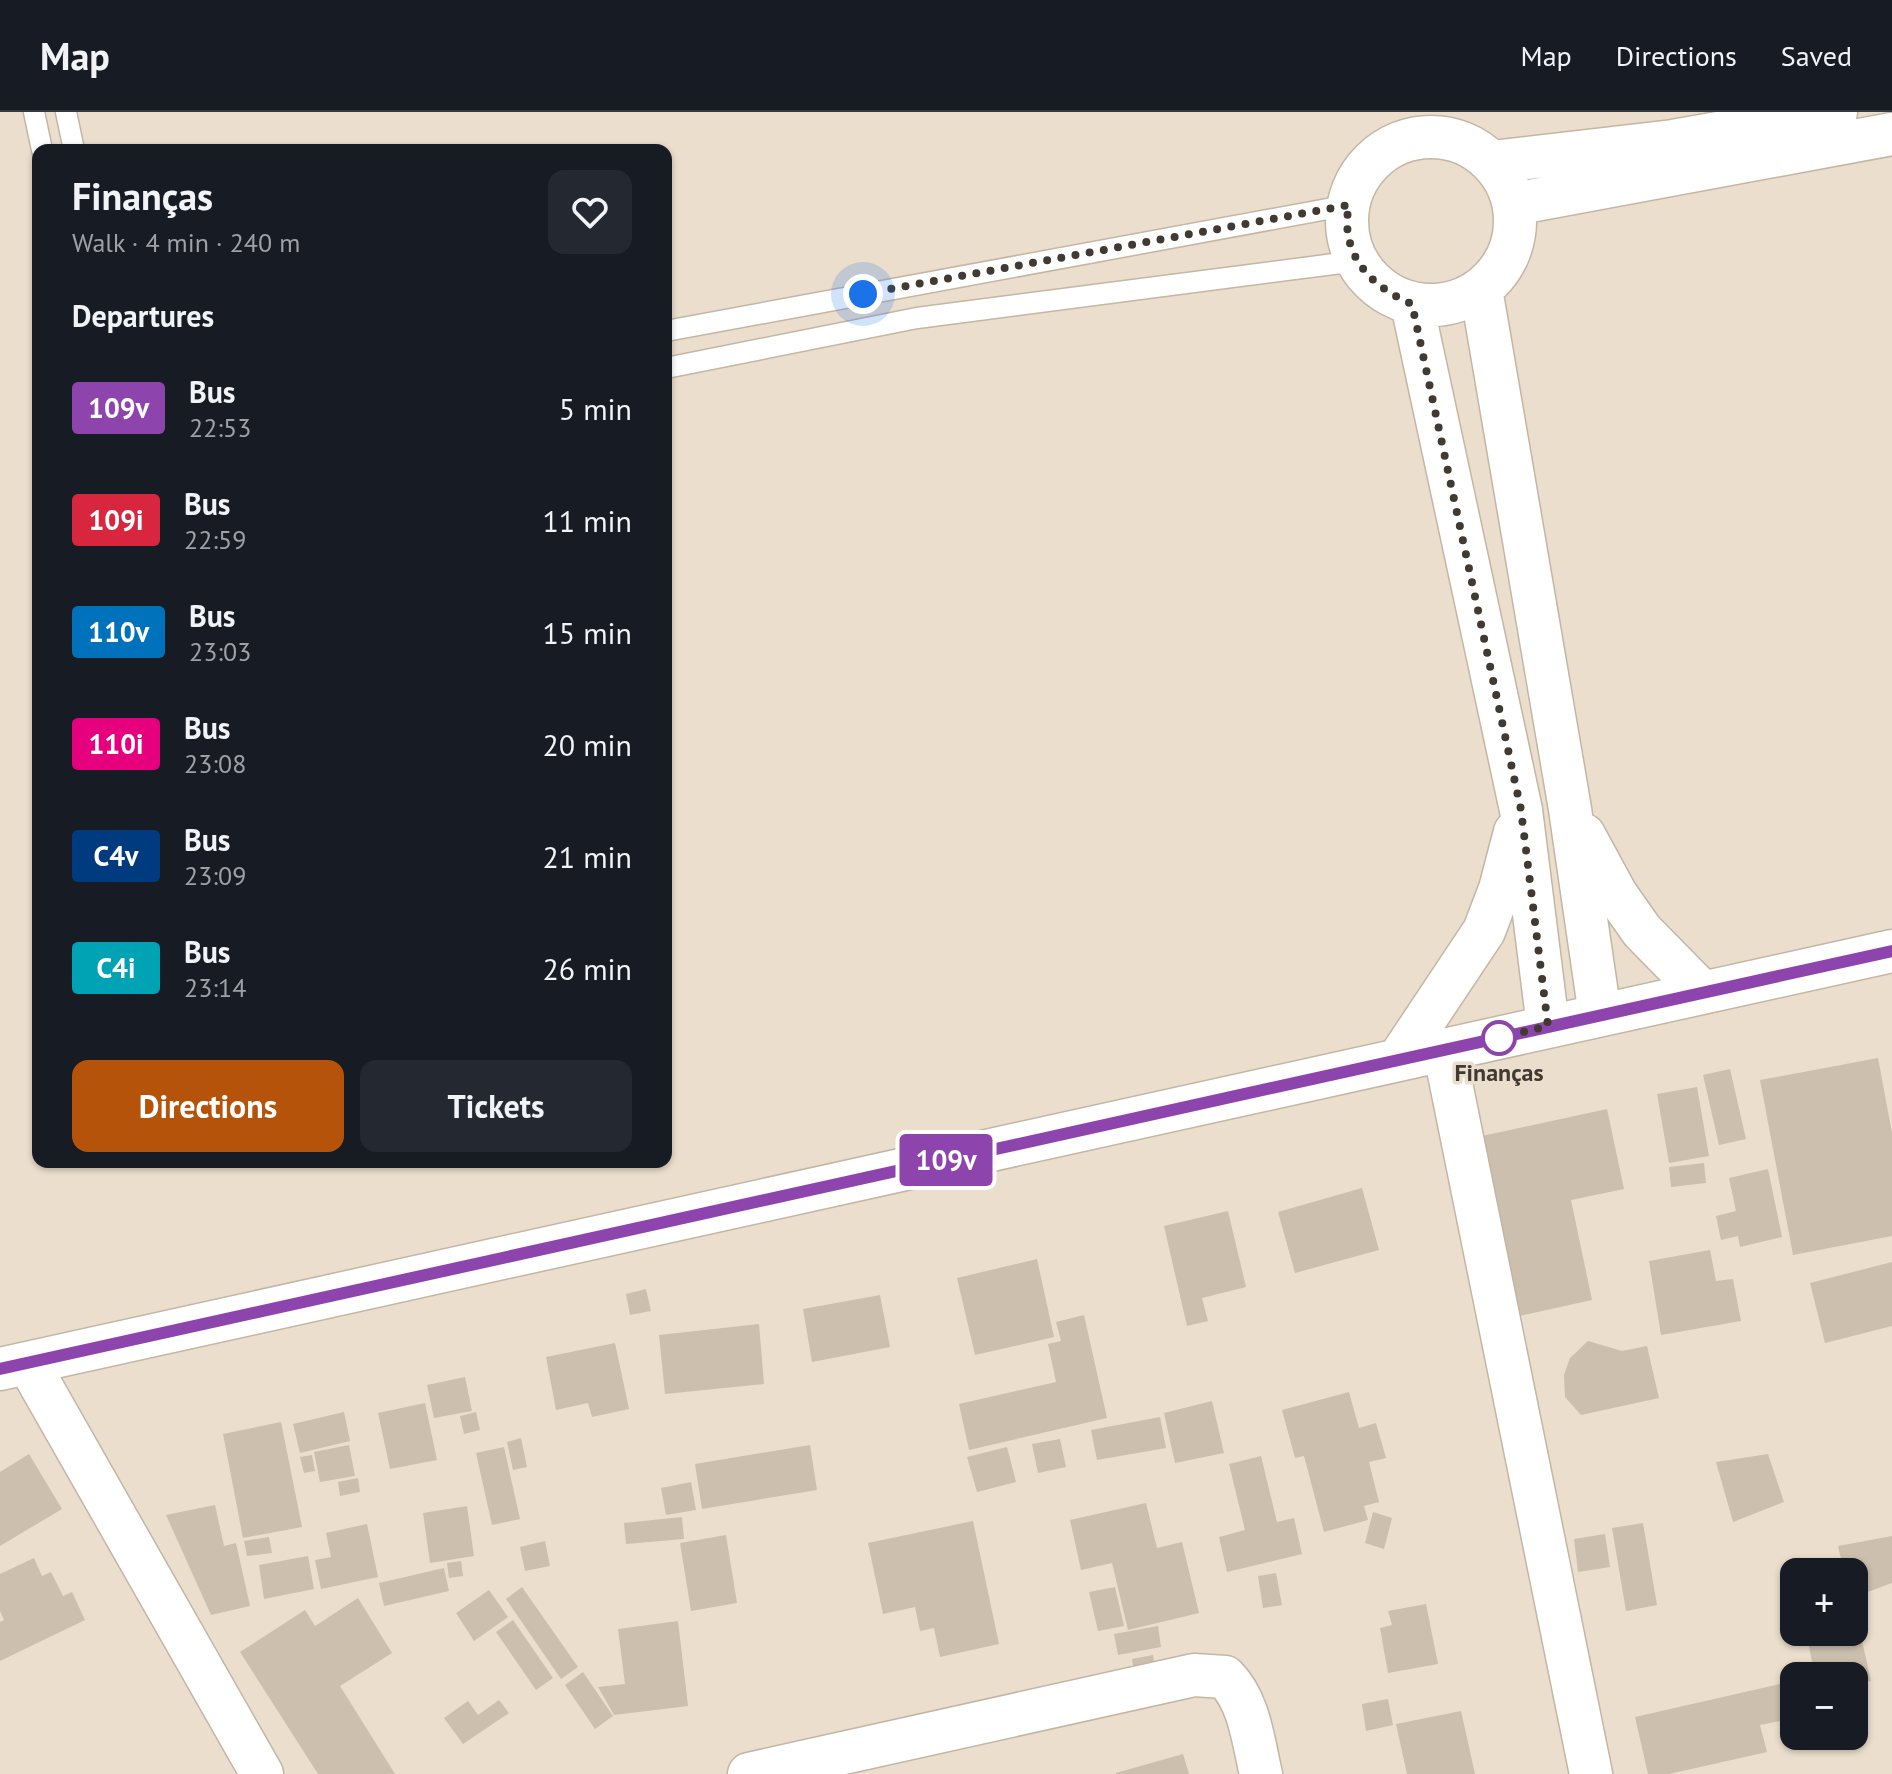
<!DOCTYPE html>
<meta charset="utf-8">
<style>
:root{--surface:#171b24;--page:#242831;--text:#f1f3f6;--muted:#9ea1a6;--line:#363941;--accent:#b45309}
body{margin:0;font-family:"PT Sans",sans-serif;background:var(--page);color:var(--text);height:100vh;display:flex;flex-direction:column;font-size:30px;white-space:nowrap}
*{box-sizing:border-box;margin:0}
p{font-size:26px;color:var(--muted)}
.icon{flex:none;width:44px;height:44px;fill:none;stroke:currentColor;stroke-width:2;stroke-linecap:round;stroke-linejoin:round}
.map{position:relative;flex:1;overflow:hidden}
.panel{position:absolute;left:32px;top:32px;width:640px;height:1024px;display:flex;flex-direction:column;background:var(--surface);border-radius:16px;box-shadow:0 2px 6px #0004}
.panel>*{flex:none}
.badge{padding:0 16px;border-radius:6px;font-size:28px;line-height:52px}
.fabs{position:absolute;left:1780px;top:1446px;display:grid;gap:16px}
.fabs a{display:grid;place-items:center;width:88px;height:88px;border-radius:16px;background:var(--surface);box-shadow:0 2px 6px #0004;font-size:40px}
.you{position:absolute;width:40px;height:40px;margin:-20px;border:6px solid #fff;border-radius:50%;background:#1a73e8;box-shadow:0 0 0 12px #1a73e833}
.map>.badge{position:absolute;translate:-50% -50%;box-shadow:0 0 0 4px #fff}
h2{padding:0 40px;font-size:30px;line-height:72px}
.round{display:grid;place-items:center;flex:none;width:84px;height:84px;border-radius:16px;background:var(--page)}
.overview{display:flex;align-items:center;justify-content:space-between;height:136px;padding:0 40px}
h1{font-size:38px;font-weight:600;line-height:60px}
.button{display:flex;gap:16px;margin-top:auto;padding:16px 40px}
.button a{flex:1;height:92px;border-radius:16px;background:var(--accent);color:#fff;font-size:32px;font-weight:600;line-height:92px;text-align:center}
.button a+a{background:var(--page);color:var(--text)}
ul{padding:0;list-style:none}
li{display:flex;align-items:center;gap:24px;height:112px;padding:0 40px}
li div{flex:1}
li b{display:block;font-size:30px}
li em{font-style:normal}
li .badge{min-width:88px;font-weight:700;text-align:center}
header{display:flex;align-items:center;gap:48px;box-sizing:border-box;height:112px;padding:0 40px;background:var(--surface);border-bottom:2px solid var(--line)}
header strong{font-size:38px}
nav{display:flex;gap:44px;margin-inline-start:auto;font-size:28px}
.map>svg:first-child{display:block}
.building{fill:#ccbfae}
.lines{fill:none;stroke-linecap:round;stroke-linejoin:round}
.service-casing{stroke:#c3b6a5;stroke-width:23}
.minor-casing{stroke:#c3b6a5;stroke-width:45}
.service{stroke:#fff;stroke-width:20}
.minor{stroke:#fff;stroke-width:42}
.line-casing{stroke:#fff;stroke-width:18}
.line{stroke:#8e44ad;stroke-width:12}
.walk{stroke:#403a33;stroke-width:8;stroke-dasharray:0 14.4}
.stop-dot{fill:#fff;stroke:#8e44ad;stroke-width:4}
.labels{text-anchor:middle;stroke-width:7;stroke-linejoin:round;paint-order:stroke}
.stop-label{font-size:24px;font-weight:bold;fill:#403a33;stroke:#ebdecc}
</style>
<header>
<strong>Map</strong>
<nav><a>Map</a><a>Directions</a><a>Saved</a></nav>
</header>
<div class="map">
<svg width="1892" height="1662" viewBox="0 0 1892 1662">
<rect width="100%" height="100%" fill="#ebdecc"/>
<path class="building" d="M1878 946 1892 1021V1124L1793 1143 1760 968Z
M1730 957 1746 1027 1719 1033 1703 963Z
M1697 975 1709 1044 1669 1051 1657 982Z
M1607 997 1624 1077 1571 1088 1592 1188 1519 1204 1482 1024Z
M1704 1051 1706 1071 1671 1075 1669 1055Z
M1768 1057 1782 1125 1740 1135 1738 1124 1721 1128 1716 1104 1736 1099 1729 1066Z
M1362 1076 1379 1138 1295 1161 1278 1100Z
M1228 1099 1246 1175 1202 1186 1208 1209 1187 1214 1164 1114Z
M1710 1138 1716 1169 1733 1167 1741 1209 1661 1223 1649 1149Z
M1037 1147 1054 1225 975 1243 957 1166Z
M1892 1150V1214L1825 1231 1810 1171Z
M646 1177 651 1199 630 1203 626 1182Z
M880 1183 890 1235 812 1250 803 1197Z
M1084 1203 1107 1306 969 1338 959 1292 1056 1270 1048 1232 1061 1229 1056 1210Z
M759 1212 764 1272 665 1282 659 1223Z
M1588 1229 1622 1239 1647 1234 1659 1286 1581 1303 1565 1285 1564 1263 1570 1246Z
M615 1231 629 1297 592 1305 588 1291 556 1298 546 1245Z
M465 1265 472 1299 434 1306 427 1273Z
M1349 1280 1359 1316 1376 1311 1386 1346 1369 1350 1379 1390 1364 1394 1368 1408 1324 1420 1304 1344 1295 1346 1282 1298Z
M1212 1289 1224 1341 1175 1351 1164 1301Z
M425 1291 437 1348 390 1357 378 1301Z
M344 1300 350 1329 300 1341 293 1312Z
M476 1300 480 1318 464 1322 460 1304Z
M1160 1305 1166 1336 1097 1348 1091 1318Z
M281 1310 302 1415 243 1426 223 1322Z
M521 1326 527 1355 513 1358 507 1330Z
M1060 1327 1066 1355 1038 1361 1032 1332Z
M349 1333 355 1364 320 1370 314 1340Z
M810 1333 817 1378 702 1397 695 1352Z
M504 1335 520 1407 492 1413 476 1341Z
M1007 1335 1016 1370 977 1380 967 1345Z
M29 1342 62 1397 0 1434V1360Z
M1768 1342 1784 1390 1733 1410 1716 1350Z
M312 1343 315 1359 304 1361 300 1345Z
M1261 1344 1277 1410 1294 1406 1302 1442 1227 1460 1219 1425 1245 1418 1229 1352Z
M358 1366 360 1380 340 1384 338 1370Z
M691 1370 696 1398 666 1403 661 1376Z
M1146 1391 1157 1436 1182 1430 1199 1501 1128 1518 1112 1451 1081 1458 1070 1408Z
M215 1393 224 1434 236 1431 250 1494 211 1503 166 1403Z
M467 1394 474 1444 430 1451 423 1401Z
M1373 1400 1392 1406 1384 1437 1365 1431Z
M682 1405 684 1427 626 1432 624 1411Z
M973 1409 999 1532 940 1545 934 1516 920 1519 915 1495 883 1502 868 1431Z
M1643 1411 1657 1493 1626 1499 1612 1416Z
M367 1412 378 1465 321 1477 315 1448 331 1445 326 1421Z
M1605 1422 1610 1455 1578 1460 1574 1427Z
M726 1423 737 1491 691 1499 680 1431Z
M1892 1424V1471L1854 1485V1460H1844L1838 1434Z
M269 1425 272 1441 247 1444 244 1429Z
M545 1429 550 1454 525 1459 520 1435Z
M308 1444 314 1477 264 1487 259 1453Z
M34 1446 42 1464 51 1460 63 1484 72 1480 85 1508 0 1549V1510L4 1508 0 1499V1462Z
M461 1449 463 1464 449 1466 447 1451Z
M444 1456 449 1479 384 1494 379 1471Z
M1276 1461 1282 1493 1263 1496 1258 1464Z
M522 1475 578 1555 561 1567 506 1487Z
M1115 1475 1124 1514 1098 1519 1089 1480Z
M489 1478 508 1505 474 1529 456 1501Z
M358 1486 392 1541 340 1574 395 1662H318L240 1540 305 1498 315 1514Z
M1426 1492 1438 1552 1388 1561 1380 1516 1392 1513 1388 1499Z
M1854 1493 1871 1569 1854 1573V1564H1815L1806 1520H1854Z
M513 1508 553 1566 536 1578 496 1520Z
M678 1509 688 1594 614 1603 598 1575 625 1572 618 1517Z
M1158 1514 1161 1535 1118 1543 1114 1522Z
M1153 1543 1156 1560 1135 1564 1132 1547Z
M583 1560 613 1604 595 1617 565 1573Z
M1789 1570 1794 1606 1760 1613 1767 1640 1669 1662H1648L1635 1605Z
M1388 1587 1393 1613 1366 1619 1362 1592Z
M499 1588 509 1601 463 1632 444 1606 468 1589 478 1603Z
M1461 1599 1475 1662H1407L1396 1612Z
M1183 1642 1189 1662H1116V1661Z"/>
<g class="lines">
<defs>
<path id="service" d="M34 0 42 38
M66 0 74 38
M666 219 1349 93
M666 256 917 206 1357 149"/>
<path id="minor" d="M1347 109a84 84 0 1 1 168 0a84 84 0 1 1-168 0Z
M1492 50 1673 29 1836 0
M1514 92 1892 22
M1481 177 1570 697 1600 903
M1412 192 1521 698 1548 914
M1584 723 1616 782 1642 819 1702 880
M1444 937 1591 1662
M1398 948 1484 819 1500 777 1515 720
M28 1251 262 1662
M0 1257 1892 839
M749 1662 1194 1563 1225 1565C1250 1590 1253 1629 1261 1662"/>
</defs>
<use href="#service" class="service-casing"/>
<use href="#minor" class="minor-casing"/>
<use href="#service" class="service"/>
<use href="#minor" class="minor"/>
</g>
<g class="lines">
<defs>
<path id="line" d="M0 1257 1892 839"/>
</defs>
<use href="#line" class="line-casing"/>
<use href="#line" class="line"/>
<path class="walk" d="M863 182 1349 93C1339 142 1371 175 1412 192L1521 698 1548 914 1499 926"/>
</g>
<circle class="stop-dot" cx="1499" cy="926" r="16"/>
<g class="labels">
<g class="stop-label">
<text x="1499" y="969">Finanças</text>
</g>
</g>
</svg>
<div class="fabs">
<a>+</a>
<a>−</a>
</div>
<div class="you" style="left:863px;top:182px"></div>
<b class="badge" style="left:946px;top:1048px;background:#8e44ad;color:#fff">109v</b>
<section class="panel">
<div class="overview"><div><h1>Finanças</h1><p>Walk · 4 min · 240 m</p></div><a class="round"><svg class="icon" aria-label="heart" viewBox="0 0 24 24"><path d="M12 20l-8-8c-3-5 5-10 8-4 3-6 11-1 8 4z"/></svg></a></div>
<h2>Departures</h2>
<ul>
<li><span class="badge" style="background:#8e44ad;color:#fff">109v</span><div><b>Bus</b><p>22:53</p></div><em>5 min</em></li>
<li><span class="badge" style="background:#d7263d;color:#fff">109i</span><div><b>Bus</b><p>22:59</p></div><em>11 min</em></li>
<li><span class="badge" style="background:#0072bc;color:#fff">110v</span><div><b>Bus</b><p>23:03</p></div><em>15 min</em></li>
<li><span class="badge" style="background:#e6007e;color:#fff">110i</span><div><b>Bus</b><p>23:08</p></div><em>20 min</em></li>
<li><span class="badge" style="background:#003b80;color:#fff">C4v</span><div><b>Bus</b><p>23:09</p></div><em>21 min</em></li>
<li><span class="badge" style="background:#00a3b4;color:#fff">C4i</span><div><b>Bus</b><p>23:14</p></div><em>26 min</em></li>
</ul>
<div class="button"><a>Directions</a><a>Tickets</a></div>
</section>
</div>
